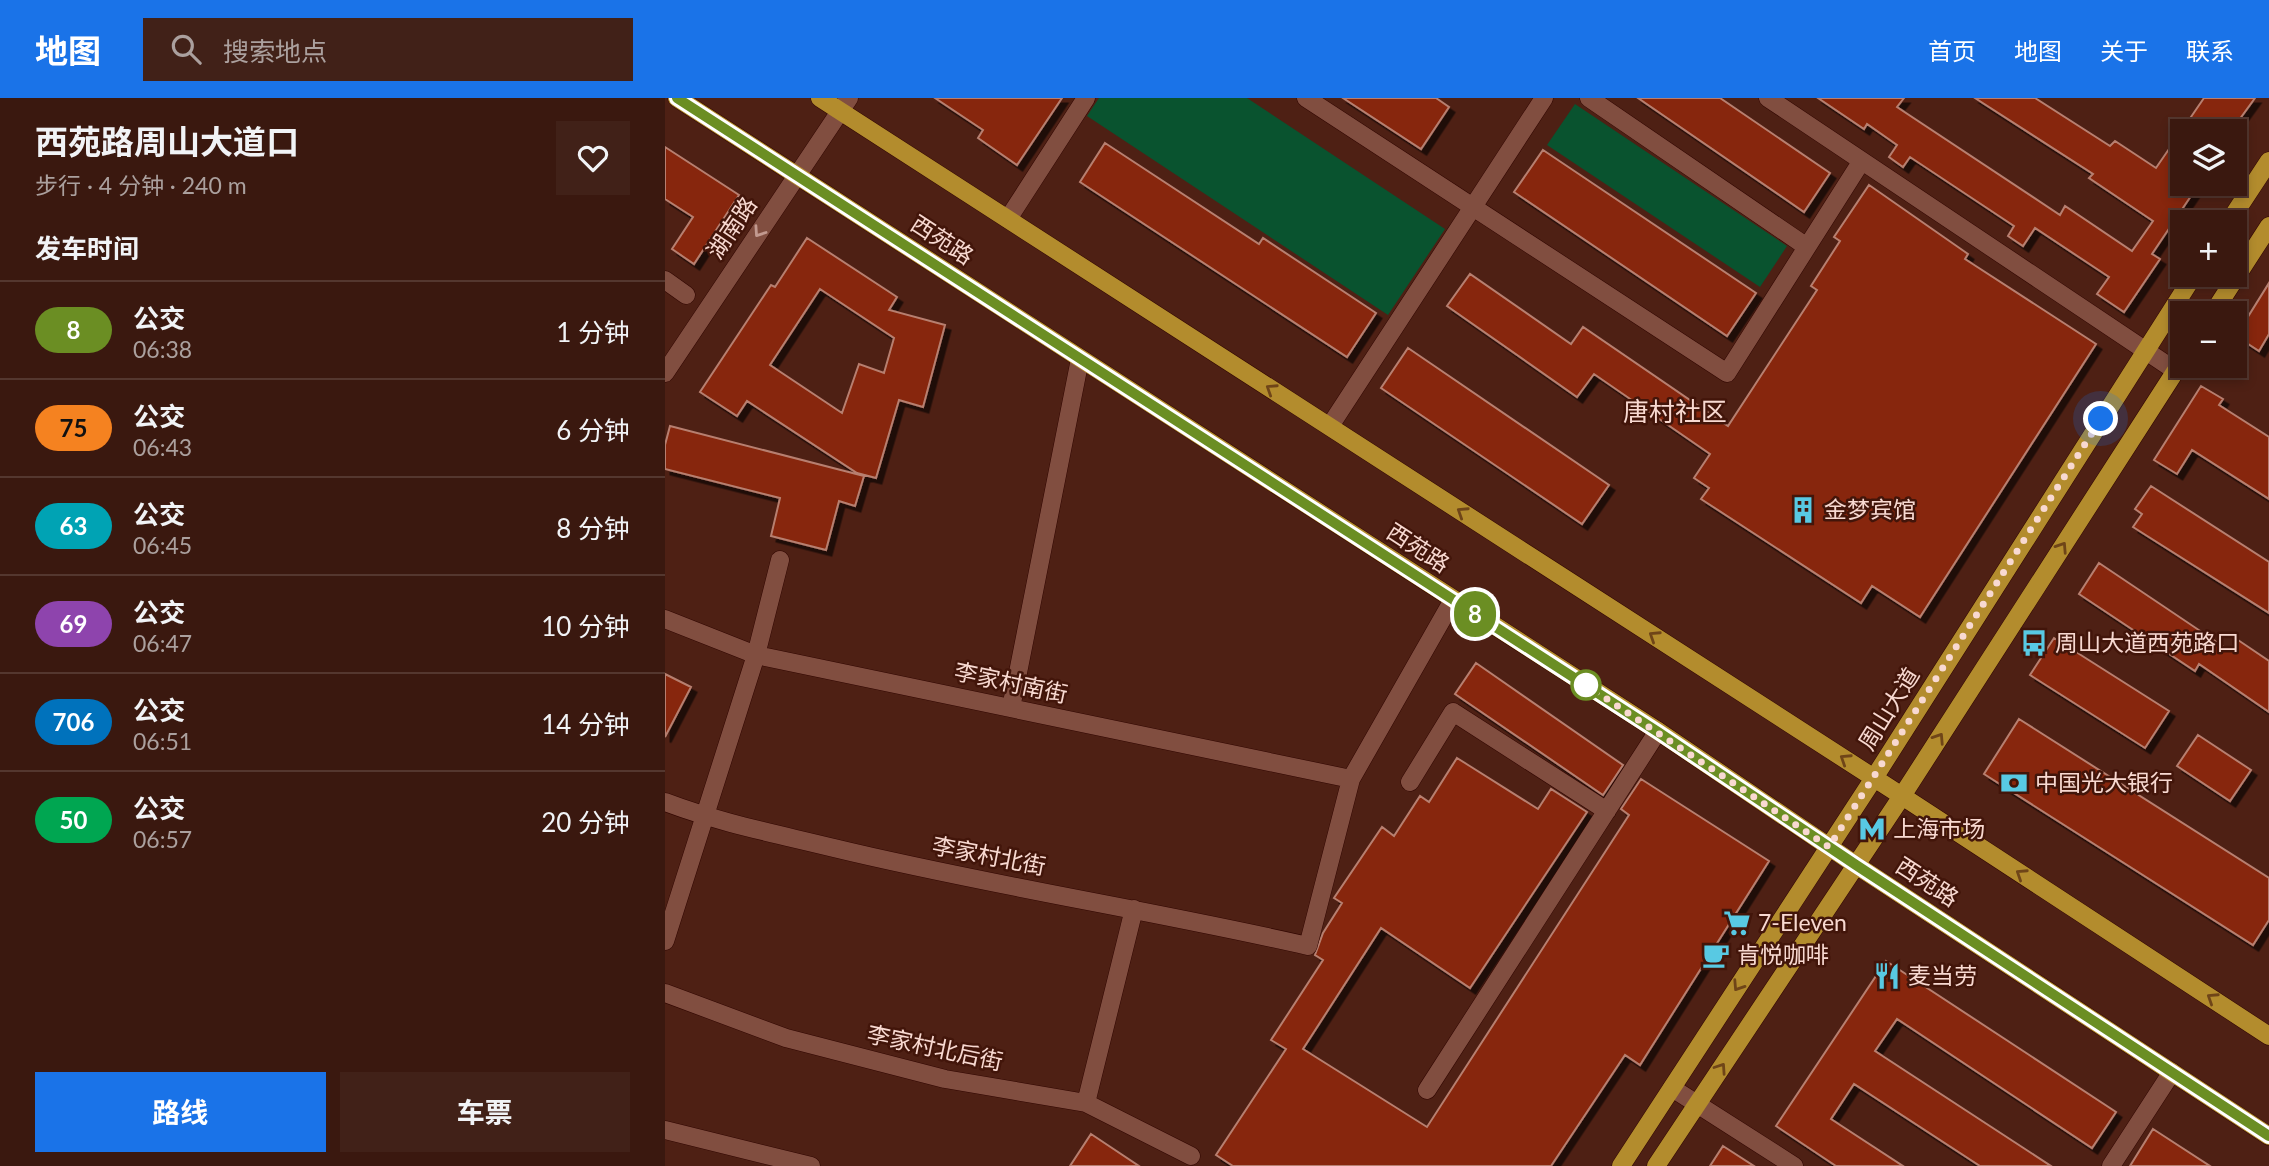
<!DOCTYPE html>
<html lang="zh">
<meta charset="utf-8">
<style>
:root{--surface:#3a180f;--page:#412118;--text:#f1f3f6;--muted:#aba09e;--line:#54372f;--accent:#1a73e8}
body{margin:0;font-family:Lato,"Noto Sans SC",sans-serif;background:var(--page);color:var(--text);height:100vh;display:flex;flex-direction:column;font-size:26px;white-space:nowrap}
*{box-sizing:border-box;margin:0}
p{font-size:23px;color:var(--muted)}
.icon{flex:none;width:38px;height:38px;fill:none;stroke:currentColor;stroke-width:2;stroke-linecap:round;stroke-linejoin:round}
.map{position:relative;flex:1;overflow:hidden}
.sheet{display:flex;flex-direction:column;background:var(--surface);width:665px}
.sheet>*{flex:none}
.badge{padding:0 14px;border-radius:23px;font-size:24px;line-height:46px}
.buttons{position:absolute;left:1505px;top:21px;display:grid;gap:14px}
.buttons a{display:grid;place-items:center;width:77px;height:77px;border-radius:0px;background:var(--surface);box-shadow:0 4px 10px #0003,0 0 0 2px var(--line);font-size:35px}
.you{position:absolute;width:35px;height:35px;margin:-18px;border:5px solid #fff;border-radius:50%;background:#1a73e8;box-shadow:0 0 0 10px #1a73e833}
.map>.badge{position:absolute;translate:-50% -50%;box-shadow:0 0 0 4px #fff}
h2{padding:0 35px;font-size:26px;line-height:63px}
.round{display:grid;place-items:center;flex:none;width:74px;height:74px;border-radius:0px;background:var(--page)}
.summary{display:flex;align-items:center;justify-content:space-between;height:119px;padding:0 35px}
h1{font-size:33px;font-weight:700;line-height:52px}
.cta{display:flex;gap:14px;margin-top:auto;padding:14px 35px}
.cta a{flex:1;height:80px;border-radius:0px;background:var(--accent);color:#fff;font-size:28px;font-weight:700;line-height:80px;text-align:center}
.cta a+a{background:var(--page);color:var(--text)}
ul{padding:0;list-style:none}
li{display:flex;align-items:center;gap:21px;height:98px;padding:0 35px;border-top:2px solid var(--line)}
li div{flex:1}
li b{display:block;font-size:26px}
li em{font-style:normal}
li .badge{min-width:77px;font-weight:700;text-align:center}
header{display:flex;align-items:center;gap:42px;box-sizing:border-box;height:98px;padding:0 35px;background:var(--accent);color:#fff}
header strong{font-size:33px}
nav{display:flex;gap:38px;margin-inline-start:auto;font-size:24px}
.search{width:490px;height:63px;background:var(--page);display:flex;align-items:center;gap:18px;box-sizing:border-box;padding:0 24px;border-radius:0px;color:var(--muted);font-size:26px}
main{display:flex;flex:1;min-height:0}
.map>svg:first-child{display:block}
.green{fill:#09532f}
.building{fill:#872508;stroke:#b77f70;stroke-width:2;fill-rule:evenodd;filter:url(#shadow)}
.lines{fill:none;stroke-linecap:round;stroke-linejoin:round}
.minor-casing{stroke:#310600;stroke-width:19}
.major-casing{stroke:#310600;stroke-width:19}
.minor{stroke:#814e40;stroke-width:18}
.major{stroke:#b38c2d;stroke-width:18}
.oneway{stroke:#c29a90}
.oneway2{stroke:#6f4518}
.line-casing{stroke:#fff;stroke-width:16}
.line{stroke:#6b8e23;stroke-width:10}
.walk{stroke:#f8d9d1;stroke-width:7;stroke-dasharray:0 12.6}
.stop-dot{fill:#fff;stroke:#6b8e23;stroke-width:3.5}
.labels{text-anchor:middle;stroke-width:5;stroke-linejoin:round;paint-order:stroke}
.street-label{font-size:23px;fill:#f8d9d1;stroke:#42150a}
.poi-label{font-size:23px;fill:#f8d9d1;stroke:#42150a;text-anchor:start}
.quarter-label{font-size:26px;fill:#f8d9d1;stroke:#42150a}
</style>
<header>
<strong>地图</strong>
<div class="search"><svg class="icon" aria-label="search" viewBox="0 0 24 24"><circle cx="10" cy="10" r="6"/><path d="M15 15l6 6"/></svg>搜索地点</div>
<nav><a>首页</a><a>地图</a><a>关于</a><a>联系</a></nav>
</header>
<main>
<section class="sheet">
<div class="summary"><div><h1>西苑路周山大道口</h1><p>步行 · 4 分钟 · 240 m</p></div><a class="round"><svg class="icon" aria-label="heart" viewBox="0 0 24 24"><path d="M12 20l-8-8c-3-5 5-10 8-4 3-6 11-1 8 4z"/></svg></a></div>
<h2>发车时间</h2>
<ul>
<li><span class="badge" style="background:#6b8e23;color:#fff">8</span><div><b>公交</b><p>06:38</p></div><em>1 分钟</em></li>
<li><span class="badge" style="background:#f58220;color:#111">75</span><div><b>公交</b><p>06:43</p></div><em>6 分钟</em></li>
<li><span class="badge" style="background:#00a3b4;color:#fff">63</span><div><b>公交</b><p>06:45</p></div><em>8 分钟</em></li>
<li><span class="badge" style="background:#8e44ad;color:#fff">69</span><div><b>公交</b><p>06:47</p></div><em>10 分钟</em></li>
<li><span class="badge" style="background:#0072bc;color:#fff">706</span><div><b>公交</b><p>06:51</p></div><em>14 分钟</em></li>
<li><span class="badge" style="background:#00a651;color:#fff">50</span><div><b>公交</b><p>06:57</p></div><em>20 分钟</em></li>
</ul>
<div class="cta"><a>路线</a><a>车票</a></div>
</section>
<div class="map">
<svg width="1604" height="1068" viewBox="0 0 1604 1068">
<defs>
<filter id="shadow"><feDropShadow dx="5.5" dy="5.5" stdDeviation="0" flood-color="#0009"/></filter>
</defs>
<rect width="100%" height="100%" fill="#4e2014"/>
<path class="green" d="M434 0H582L780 131 723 217 422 18Z
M910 6 1122 148 1095 189 882 47Z"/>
<path class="building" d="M270 0H397L352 67 313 40 318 32Z
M678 0H771L784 9 756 51Z
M973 0H1055L1165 75 1139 114Z
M1153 0H1239L1232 9 1395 117 1400 108 1467 153 1488 123 1424 80 1428 76 1310 0H1370L1445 48 1450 43 1491 70 1539 0H1590L1566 33H1517V86H1534L1487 156 1495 161 1459 214 1432 196 1444 179 1370 130 1358 148 1343 138 1349 128 1245 59 1238 69 1224 59 1232 47 1202 26 1199 31Z
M440 45 594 146 598 140 711 215 682 259 415 84Z
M0 49 74 97 29 166 7 151 28 119 0 101Z
M878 52 1091 195 1062 238 849 94Z
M1204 87 1303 156 1300 161 1431 246 1255 519 1207 488 1196 505 1036 401 1044 390 1029 380 1045 356 929 276 912 299 782 208 805 176 906 246 918 229 1063 328 1152 192 1146 188 1175 143 1169 139Z
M142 140 232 199 224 212 280 227 258 309 234 302 211 380 192 375 82 303 72 318 35 294 106 187 110 189ZM155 191 229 240 219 275 194 266 177 315 105 267Z
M1604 185V236L1594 253 1571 238Z
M743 250 944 387 917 426 716 290Z
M1536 288 1558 301 1554 307 1604 339V401L1527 352 1512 376 1489 362Z
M5 328 199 378 190 408 174 403 161 452 106 438 115 400 0 371V347Z
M1486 388 1604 464V515L1468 429 1477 416 1470 411Z
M1434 465 1565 553 1573 542 1604 563V614L1534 566 1530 573 1414 496Z
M1389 540 1504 613 1480 650 1365 577Z
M811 565 958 667 938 697 790 596Z
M0 576 26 589 0 639Z
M1354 621 1604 780V822L1588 847 1319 676Z
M1533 637 1586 672 1565 703 1512 668Z
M792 660 873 711 886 691 922 714 805 890 716 830 638 951 762 1029 964 717 956 711 976 681 1104 763 975 967 960 957 886 1068H568L551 1057 621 951 606 942 658 862 650 857 658 835 677 805 669 800 717 729 729 738 755 698 764 704Z
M1221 863 1451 1014 1427 1050 1232 921 1210 953 1386 1068H1315L1189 986 1166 1021 1238 1068H1171L1111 1028Z
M1488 1031 1545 1068H1465Z
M426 1036 474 1068H405Z
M1058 1048 1089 1068H1045Z"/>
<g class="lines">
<defs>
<path id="minor" d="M641 0 1062 275 1196 64
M924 0 1142 149
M1103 0 1511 273
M343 121 421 0
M0 182 21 197
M0 275 184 0
M665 328 879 0
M0 521 91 557 686 681
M346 610 415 261
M745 684 788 614 942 713
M0 704C55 725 112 736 169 750 326 788 486 812 643 848L686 681 788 502
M0 843 91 557 115 462
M0 895 121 940 280 981 421 1005 526 1058
M1007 990 1129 1068
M762 992 993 633
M421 1005 469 811
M0 1032 146 1068
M1446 1068 1507 974"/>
<path id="major" d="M12 0 993 633 1191 767 1604 1038
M155 0 1237 698 1604 938
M1564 124 1604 63
M1548 215 1604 128
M956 1068 1209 680 1529 177
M991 1068 1237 698 1517 263"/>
</defs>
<use href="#minor" class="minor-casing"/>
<use href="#major" class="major-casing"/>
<use href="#minor" class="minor"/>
<use href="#major" class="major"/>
</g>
<defs><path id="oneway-chevron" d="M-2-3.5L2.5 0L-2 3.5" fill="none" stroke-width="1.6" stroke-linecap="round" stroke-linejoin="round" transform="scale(1.75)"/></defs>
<use class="oneway" href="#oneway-chevron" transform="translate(94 134) rotate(124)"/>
<g class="oneway2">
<use href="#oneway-chevron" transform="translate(606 291) rotate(-147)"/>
<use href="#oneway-chevron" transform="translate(797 414) rotate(-147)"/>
<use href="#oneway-chevron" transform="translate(1397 449) rotate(-57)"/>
<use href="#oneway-chevron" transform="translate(989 538) rotate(-147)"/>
<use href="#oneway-chevron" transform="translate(1274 640) rotate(-57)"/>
<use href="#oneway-chevron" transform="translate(1180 661) rotate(-147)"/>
<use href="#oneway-chevron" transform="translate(1356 776) rotate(-147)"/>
<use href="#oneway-chevron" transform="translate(1073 888) rotate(123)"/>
<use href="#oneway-chevron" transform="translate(1547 900) rotate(-147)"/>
<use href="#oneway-chevron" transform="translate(1056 970) rotate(-56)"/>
</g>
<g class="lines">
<defs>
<path id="line" d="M12 0 993 634 1191 767 1604 1038"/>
</defs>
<use href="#line" class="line-casing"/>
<use href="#line" class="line"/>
<path class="walk" d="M921 587 1164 749 1436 321"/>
</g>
<defs>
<symbol id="building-bare" viewBox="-9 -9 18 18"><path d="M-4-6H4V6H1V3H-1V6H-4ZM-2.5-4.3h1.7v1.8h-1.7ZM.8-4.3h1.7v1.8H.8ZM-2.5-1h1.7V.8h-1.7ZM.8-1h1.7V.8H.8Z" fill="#58c9e3" stroke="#42150a" stroke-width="2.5" paint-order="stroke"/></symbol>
<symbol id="bus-bare" viewBox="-9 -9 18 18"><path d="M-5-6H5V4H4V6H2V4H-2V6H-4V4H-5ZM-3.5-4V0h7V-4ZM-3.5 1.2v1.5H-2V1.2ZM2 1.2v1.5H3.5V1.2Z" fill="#58c9e3" stroke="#42150a" stroke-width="2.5" paint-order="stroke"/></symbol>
<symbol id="bank-bare" viewBox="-9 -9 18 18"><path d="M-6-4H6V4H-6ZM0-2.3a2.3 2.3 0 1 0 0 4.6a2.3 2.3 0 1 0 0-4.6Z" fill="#58c9e3" stroke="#42150a" stroke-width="2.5" paint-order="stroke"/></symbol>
<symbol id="metro-bare" viewBox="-9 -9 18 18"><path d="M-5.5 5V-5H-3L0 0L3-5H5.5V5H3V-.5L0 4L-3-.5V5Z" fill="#58c9e3" stroke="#42150a" stroke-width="2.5" paint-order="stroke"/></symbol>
<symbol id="supermarket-bare" viewBox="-9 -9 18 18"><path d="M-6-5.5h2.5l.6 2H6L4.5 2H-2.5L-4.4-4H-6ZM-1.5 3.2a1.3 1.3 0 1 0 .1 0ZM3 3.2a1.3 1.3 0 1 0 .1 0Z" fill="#58c9e3" stroke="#42150a" stroke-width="2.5" paint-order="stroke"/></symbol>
<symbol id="cafe-bare" viewBox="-9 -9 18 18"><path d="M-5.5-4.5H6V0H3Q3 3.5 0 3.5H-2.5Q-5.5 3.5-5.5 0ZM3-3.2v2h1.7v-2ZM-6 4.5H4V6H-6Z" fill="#58c9e3" stroke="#42150a" stroke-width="2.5" paint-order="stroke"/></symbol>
<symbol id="restaurant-bare" viewBox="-9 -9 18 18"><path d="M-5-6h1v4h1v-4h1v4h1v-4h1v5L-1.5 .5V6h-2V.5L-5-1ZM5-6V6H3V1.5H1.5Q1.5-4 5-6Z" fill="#58c9e3" stroke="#42150a" stroke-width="2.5" paint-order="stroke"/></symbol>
</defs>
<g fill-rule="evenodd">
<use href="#building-bare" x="1119" y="393" width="38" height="38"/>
<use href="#bus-bare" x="1350" y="526" width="38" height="38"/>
<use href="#bank-bare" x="1330" y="666" width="38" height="38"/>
<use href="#metro-bare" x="1188" y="712" width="38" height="38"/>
<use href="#supermarket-bare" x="1053" y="806" width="38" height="38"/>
<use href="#cafe-bare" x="1032" y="838" width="38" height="38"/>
<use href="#restaurant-bare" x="1203" y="859" width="38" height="38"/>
</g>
<circle class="stop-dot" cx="921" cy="587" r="14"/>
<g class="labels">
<g class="street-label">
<text transform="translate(67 130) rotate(-56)" y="8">湖南路</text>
<text transform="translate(277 142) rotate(33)" y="8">西苑路</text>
<text transform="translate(753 450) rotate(33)" y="8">西苑路</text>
<text transform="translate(346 585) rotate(12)" y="8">李家村南街</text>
<text transform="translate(1224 611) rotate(-58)" y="8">周山大道</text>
<text transform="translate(324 758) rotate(11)" y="8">李家村北街</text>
<text transform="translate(1262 784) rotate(33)" y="8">西苑路</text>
<text transform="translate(270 950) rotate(12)" y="8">李家村北后街</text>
</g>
<g class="poi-label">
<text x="1159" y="420">金梦宾馆</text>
<text x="1390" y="553">周山大道西苑路口</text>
<text x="1370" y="693">中国光大银行</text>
<text x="1228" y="739">上海市场</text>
<text x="1093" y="833">7-Eleven</text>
<text x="1072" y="865">肯悦咖啡</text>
<text x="1243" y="886">麦当劳</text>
</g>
<g class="quarter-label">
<text x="1010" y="323">唐村社区</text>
</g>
</g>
</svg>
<div class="buttons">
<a><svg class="icon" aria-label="layers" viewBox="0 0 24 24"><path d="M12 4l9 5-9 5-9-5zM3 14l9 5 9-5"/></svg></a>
<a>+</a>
<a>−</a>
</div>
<div class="you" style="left:1436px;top:321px"></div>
<b class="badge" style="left:810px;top:516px;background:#6b8e23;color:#fff">8</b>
</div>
</main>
